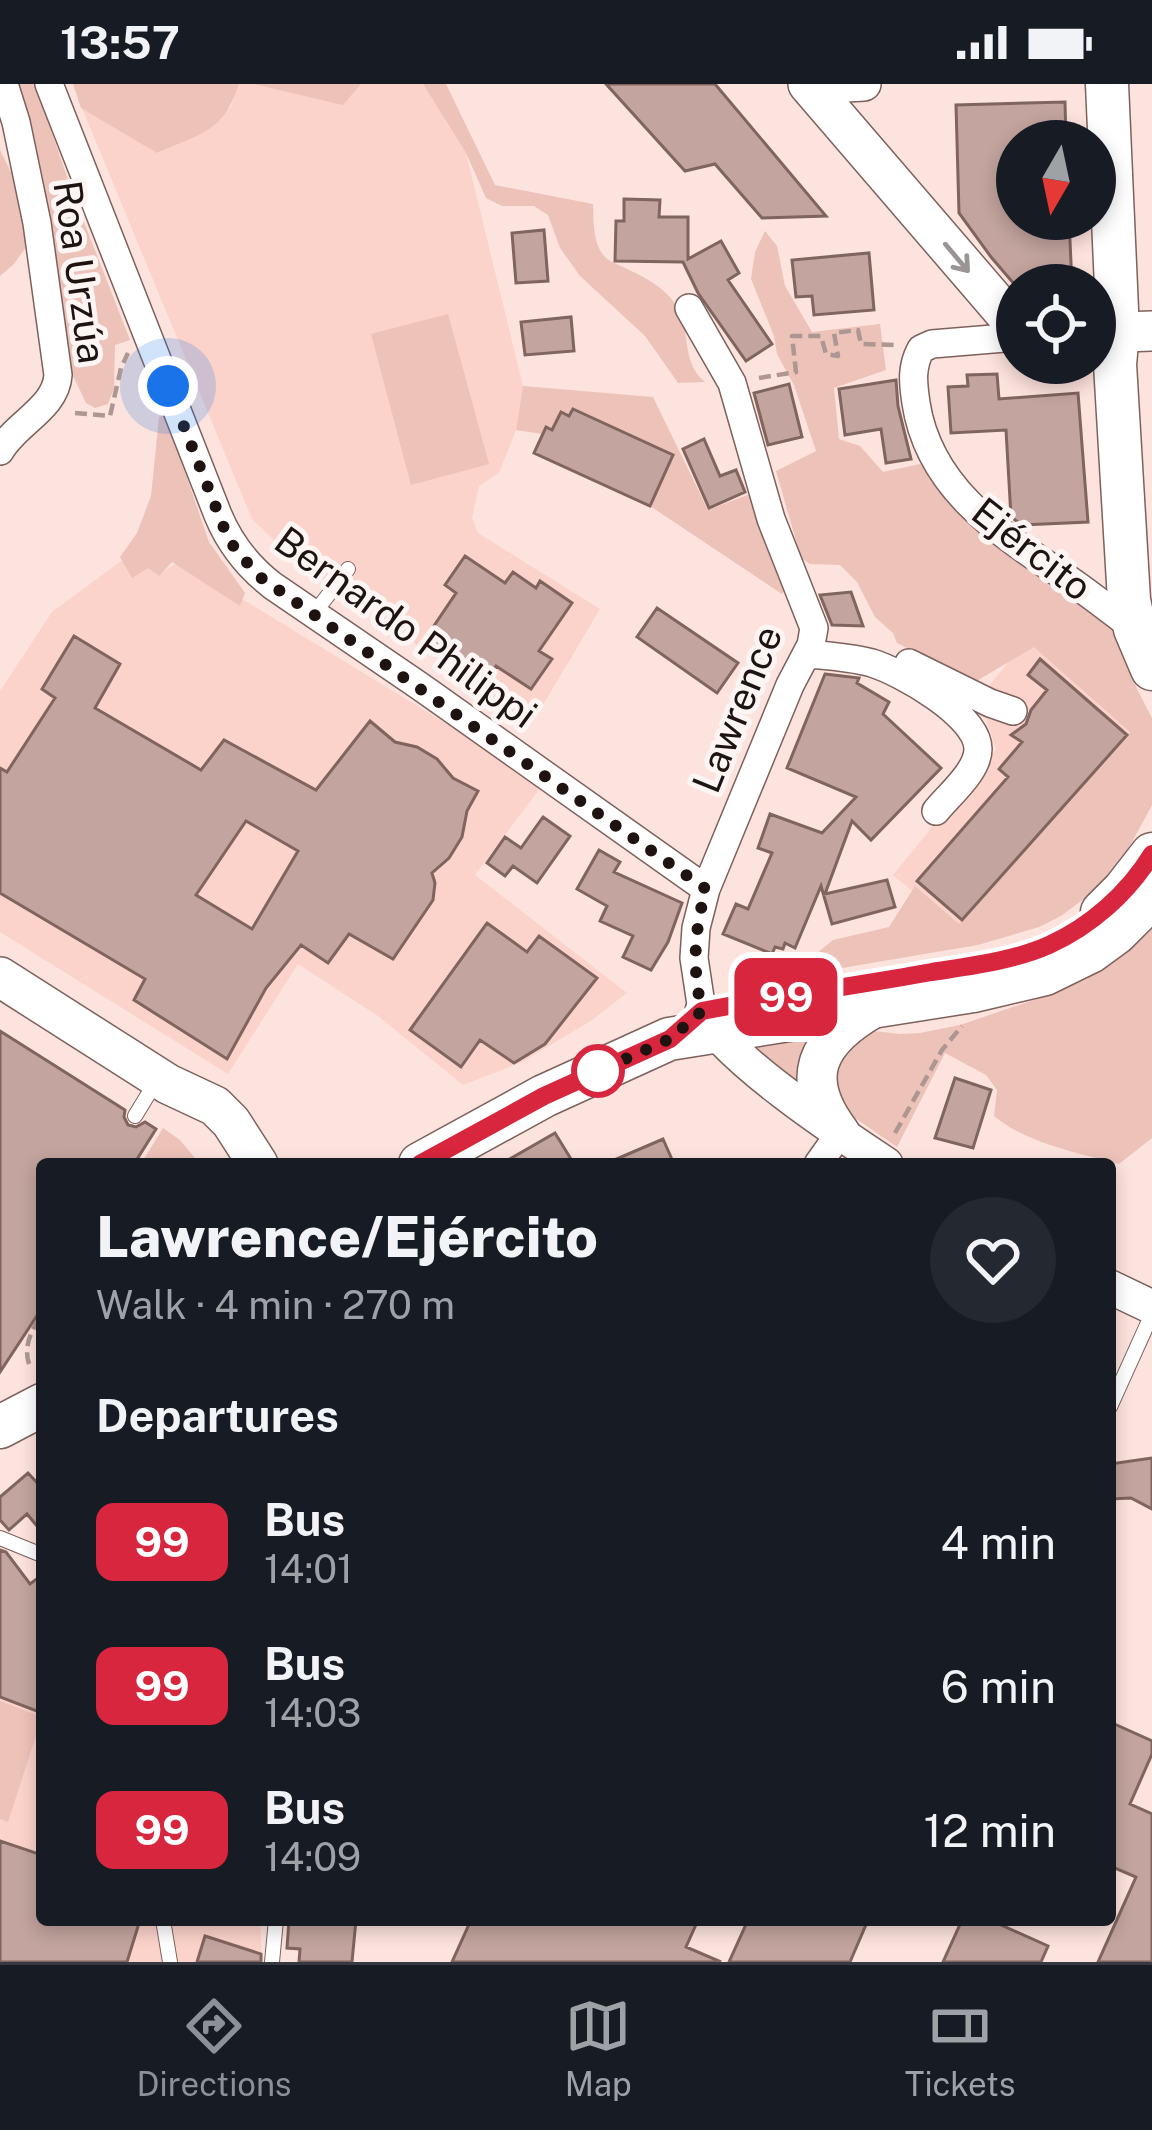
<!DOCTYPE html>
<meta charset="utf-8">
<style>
:root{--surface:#171b24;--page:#242831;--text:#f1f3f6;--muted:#9ea1a6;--line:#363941;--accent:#8c9099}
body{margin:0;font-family:"Public Sans",sans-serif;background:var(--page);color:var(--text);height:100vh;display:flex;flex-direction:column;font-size:45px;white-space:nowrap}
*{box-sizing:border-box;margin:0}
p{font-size:39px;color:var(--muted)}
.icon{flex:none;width:66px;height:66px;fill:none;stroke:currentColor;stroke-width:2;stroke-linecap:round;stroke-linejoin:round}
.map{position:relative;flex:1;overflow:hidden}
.drawer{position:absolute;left:36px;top:1074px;width:1080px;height:768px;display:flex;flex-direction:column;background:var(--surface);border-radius:12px;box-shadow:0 6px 18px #0003}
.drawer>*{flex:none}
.badge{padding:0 24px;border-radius:18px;font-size:42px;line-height:78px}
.needle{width:78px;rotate:189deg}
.tools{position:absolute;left:996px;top:36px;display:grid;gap:24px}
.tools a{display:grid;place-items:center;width:120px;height:120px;border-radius:50%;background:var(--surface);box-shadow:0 6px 18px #0003;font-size:60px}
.you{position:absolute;width:60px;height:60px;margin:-30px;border:9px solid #fff;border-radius:50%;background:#1a73e8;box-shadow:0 0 0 18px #1a73e833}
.map>.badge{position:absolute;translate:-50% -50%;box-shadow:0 0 0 6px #fff}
h2{padding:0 60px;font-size:45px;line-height:108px}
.round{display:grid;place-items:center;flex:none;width:126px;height:126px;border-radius:63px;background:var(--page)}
.summary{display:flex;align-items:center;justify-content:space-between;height:204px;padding:0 60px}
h1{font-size:57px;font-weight:800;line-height:90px}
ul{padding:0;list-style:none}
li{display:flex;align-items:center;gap:36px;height:144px;padding:0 60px}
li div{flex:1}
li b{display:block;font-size:45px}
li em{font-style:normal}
li .badge{min-width:132px;font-weight:700;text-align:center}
.status{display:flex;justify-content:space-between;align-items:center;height:84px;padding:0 60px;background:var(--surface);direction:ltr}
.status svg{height:33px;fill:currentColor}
.tab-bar{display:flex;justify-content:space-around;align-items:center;height:168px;border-top:3px solid var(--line);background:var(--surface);font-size:33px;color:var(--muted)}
.tab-bar a{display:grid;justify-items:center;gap:6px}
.tab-bar .active{color:var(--accent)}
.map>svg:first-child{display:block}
.built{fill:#fbd3ca}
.green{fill:#edc2b9}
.building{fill:#c3a49e;stroke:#80645e;stroke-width:3;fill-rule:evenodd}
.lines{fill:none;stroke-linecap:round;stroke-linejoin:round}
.service-casing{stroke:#7d615c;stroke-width:16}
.minor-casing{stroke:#7d615c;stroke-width:30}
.tertiary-casing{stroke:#7d615c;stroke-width:36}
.secondary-casing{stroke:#7d615c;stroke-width:42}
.primary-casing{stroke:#7d615c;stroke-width:45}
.path{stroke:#ac9793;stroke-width:4.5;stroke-dasharray:12 6;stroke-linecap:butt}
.service{stroke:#fff;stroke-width:14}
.minor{stroke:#fff;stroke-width:27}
.tertiary{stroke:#fff;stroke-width:33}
.secondary{stroke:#fff;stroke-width:39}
.primary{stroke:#fff;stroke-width:42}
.oneway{stroke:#9a9594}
.line-casing{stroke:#fff;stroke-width:27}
.line{stroke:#d7263d;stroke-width:18}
.walk{stroke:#1e1311;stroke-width:12;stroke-dasharray:0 21.6}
.stop-dot{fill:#fff;stroke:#d7263d;stroke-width:6}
.labels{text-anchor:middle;stroke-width:10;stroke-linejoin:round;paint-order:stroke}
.street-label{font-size:39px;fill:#1e1311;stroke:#fcf5f3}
</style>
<div class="status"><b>13:57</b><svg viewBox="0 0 49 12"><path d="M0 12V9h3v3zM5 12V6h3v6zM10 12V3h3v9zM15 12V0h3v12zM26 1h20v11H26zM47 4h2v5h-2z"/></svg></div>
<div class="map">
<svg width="1152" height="1878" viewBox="0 0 1152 1878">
<rect width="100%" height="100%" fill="#fde3dd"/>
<path class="built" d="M239 0H253L343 20 361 0H423L466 69 523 302 516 346 499 389 479 402 472 434 478 449 600 525 531 641 292 473 252 435 82 24 158 69 231 23Z
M121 477 147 479 161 489 180 477 470 654 541 703 475 791 627 909 592 936 522 978 463 1001 378 932 298 880 228 990 0 848V607L52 528Z
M1028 554 1136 646 964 850 893 791 996 665 979 614Z
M0 1542 42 1557V1836H260L262 1878H0Z"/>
<path class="green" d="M13 0H35L73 110 130 256 115 261 114 304 108 320 95 324 86 319 67 279Z
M73 0H239C223 49 201 49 157 69L81 24Z
M253 0H361L343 21Z
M423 0H446L495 101 593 120C594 137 592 160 606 174 611 178 617 180 623 183 644 193 662 201 676 221 692 246 680 278 705 298L678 299 645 252 580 192 560 164 548 131 534 122H502L486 114 466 69Z
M0 66 18 102 31 156 14 180 0 192Z
M765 147 777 162 785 202 812 248 880 240 886 286 834 304 839 355 860 362 883 388 929 378 1107 535 1137 605 1152 634V721L1123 775 1097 805 1061 832 1039 843 978 861 742 901 759 876 806 878 833 856 889 843 915 802 959 840 1130 648 1034 563 975 598 897 559 893 549 875 533 857 498 840 481 810 480 801 474 776 387 816 367 794 301 777 270 774 252 751 195 755 168Z
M448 230 489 380 411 401 371 250Z
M523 302 653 313 708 426 750 410 788 502 782 510 650 422 655 363 573 325 569 332 560 329 552 346 546 343 542 350 516 346Z
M165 330 209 458 245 509 240 522 172 478 159 492 148 484 132 494 120 473 137 449 151 412 159 333Z
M1152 842V1054L1119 1080C1078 1069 1028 1060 994 1032L997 1006 986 991 945 969 897 1063 845 1027 829 987 866 946 900 950 920 949 960 941 1057 908 1087 895Z
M820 941 801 1004 741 958Z
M163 1044 180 1056 200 1080H149L144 1075Z
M0 1617 42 1633 8 1738 0 1735Z"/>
<path class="building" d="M606 0H715L826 132 762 134 715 80 685 87Z
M1065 18 1066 57H1017V135H1069L1072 201H1015L991 173 959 129 956 21Z
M624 115 660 116 659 133H688V175L721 157 739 189 728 196 772 260 746 277 698 209 683 178 615 177 616 137H624Z
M544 146 548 197 516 199 512 149Z
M869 169 874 226 814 231 812 212 796 213 792 176Z
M571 233 574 267 525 271 521 238Z
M997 290 999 315 1078 309 1088 438 1022 441 1011 433 1006 346 951 349 948 303 968 302 967 291Z
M896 296 898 322 911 375 886 379 881 345 845 351 839 305Z
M789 300 802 353 768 361 754 309Z
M573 325 673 371 650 422 534 369 546 343 552 346 561 328 569 332Z
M704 355 720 392 736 386 745 408 709 424 683 365Z
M465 472 505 499 513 488 536 504 540 497 572 519 539 567 552 575 531 605 496 582 487 595 442 565 439 569 423 558 456 509 445 501Z
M851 508 863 542 832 541 820 511Z
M657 524 738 579 717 609 637 553Z
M74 552 120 580 95 624 201 686 224 656 316 706 370 637 395 658 417 663 437 675 453 694 478 707 467 727 462 753 449 774 432 789 435 799 433 816 393 875 349 850 328 879 301 861 266 904 227 975 134 916 145 895 0 809V684L7 688 55 614 42 605ZM246 737 298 767 252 845 196 811Z
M1040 575 1127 651 962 836 917 797 1008 693 999 685 1022 658 1011 651 1026 640 1031 626 1047 606 1028 591Z
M825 590 859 594 857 599 889 618 883 630 941 684 871 756 852 737 825 810 887 796 895 823 832 840 821 802 795 864 785 859 783 865 775 863 772 870 723 850 736 820 748 825 772 769 758 764 770 730 822 749 856 713 787 684Z
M543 733 570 752 537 799 513 782 505 792 487 779 505 753 521 764Z
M599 766 620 778 614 788 682 819 668 858 651 886 623 873 633 852 600 837 607 822 577 805Z
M487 839 527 868 539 852 597 894 545 960 514 979 480 956 461 983 410 946Z
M0 947 125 1026 124 1033 128 1041 136 1043 145 1038 156 1045 134 1080H42V1224L0 1288Z
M955 994 991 1006 973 1064 935 1054Z
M555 1049 574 1080H501Z
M663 1055 674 1080H605Z
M1152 1374V1425L1131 1414 1110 1415V1380Z
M28 1389 42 1404V1448L27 1430 9 1446 0 1436V1413Z
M0 1466 6 1468 30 1500 42 1491V1629L0 1613Z
M1110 1638 1152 1657V1670L1130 1720 1152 1730V1878H1098L1136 1793 1110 1782Z
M0 1757 42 1771V1836H140L127 1878H0Z
M289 1836H356L352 1878H299L300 1865 287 1864Z
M471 1836H698L686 1863 721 1878H452Z
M748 1836H868L850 1878H729Z
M962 1836H990L1048 1862 1041 1878H943Z
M205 1852 261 1870V1878H197Z"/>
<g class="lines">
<defs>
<path id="service" d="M313 531 348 485
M135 1032 157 996
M1110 1323 1152 1230
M0 1454 42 1471
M163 1836 170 1878
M272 1878 276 1836"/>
<path id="minor" d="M49 0 218 431C230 460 247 482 273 502L421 603 706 805
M689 224 732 299 771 435 814 544 811 561 790 601 706 805 696 844 694 874 702 927
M1017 253 932 260 921 265C911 283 913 299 916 319 929 405 1001 450 1068 495 1091 511 1113 528 1135 545
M0 367C16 339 56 324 58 291L37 139 16 38 4 0
M807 570C829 572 850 573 872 579 901 588 978 631 978 665 978 687 949 711 936 727
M909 579 990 619 1013 627
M818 1080 840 1049"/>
<path id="tertiary" d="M811 3 864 0
M702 927C721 971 842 1051 886 1080
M1110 1203 1152 1223"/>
<path id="secondary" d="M808 0 1017 243
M1095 249 1152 247
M0 893 168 1000 215 1022 231 1038 258 1080
M840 1049C798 994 816 957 873 924"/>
<path id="primary" d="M1107 0 1118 248 1115 280 1129 516 1135 545 1152 585
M1102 828 1124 806 1152 770
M420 1080 544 1012 669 955 973 907 1045 890 1090 868 1116 849 1152 813
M0 1343 42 1321"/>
</defs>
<use href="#service" class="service-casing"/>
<use href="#minor" class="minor-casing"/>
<use href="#tertiary" class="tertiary-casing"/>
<use href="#secondary" class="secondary-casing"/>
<use href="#primary" class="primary-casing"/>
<path class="path" d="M759 294 796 288 792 252H821L826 270 838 272 834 249 858 246 861 260 894 261
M75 329 110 332 121 284 128 269
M895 1049 942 966 962 942
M29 1280C23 1261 32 1246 42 1230"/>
<use href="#service" class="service"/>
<use href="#minor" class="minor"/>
<use href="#tertiary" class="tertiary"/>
<use href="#secondary" class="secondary"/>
<use href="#primary" class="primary"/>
</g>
<defs><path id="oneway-shaft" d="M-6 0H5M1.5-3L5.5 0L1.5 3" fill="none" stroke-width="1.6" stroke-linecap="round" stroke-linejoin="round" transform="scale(3)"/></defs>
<use class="oneway" href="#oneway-shaft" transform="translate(957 174) rotate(50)"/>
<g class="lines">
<defs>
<path id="line" d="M420 1080 544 1012 670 955 702 927C778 912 855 902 932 888 970 882 1013 877 1049 861 1091 842 1128 809 1152 770"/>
</defs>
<use href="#line" class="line-casing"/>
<use href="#line" class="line"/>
<path class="walk" d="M168 302 226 449 235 465 260 493 706 805C694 848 692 884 702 927L670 955 598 987"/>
</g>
<circle class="stop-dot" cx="598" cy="987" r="24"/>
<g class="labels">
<g class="street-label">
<text transform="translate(80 188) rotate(82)" y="14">Roa Urzúa</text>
<text transform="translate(1032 465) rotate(38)" y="14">Ejército</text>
<text transform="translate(406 543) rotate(36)" y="14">Bernardo Philippi</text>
<text transform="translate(737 625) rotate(-68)" y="14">Lawrence</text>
</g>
</g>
</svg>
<div class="tools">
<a><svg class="needle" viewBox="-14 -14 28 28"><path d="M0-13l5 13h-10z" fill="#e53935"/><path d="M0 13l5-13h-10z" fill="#9ea1a6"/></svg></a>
<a><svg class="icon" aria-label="locate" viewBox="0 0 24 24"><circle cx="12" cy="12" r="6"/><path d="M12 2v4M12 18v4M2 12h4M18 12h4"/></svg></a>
</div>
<div class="you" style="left:168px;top:302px"></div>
<b class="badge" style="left:786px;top:913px;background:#d7263d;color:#fff">99</b>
<section class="drawer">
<div class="summary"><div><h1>Lawrence/Ejército</h1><p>Walk · 4 min · 270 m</p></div><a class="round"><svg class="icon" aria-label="heart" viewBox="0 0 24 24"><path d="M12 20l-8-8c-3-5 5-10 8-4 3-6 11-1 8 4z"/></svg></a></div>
<h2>Departures</h2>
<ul>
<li><span class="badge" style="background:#d7263d;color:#fff">99</span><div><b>Bus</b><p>14:01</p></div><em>4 min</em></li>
<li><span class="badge" style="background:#d7263d;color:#fff">99</span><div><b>Bus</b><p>14:03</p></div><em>6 min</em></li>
<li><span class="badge" style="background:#d7263d;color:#fff">99</span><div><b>Bus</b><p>14:09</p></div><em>12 min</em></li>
</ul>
</section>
</div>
<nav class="tab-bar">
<a class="active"><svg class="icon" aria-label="directions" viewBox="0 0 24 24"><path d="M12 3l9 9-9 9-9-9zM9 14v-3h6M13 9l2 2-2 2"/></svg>Directions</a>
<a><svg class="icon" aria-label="map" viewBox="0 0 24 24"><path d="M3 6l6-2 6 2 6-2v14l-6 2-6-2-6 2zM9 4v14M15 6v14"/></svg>Map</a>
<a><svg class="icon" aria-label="tickets" viewBox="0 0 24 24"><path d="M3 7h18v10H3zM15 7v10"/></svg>Tickets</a>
</nav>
